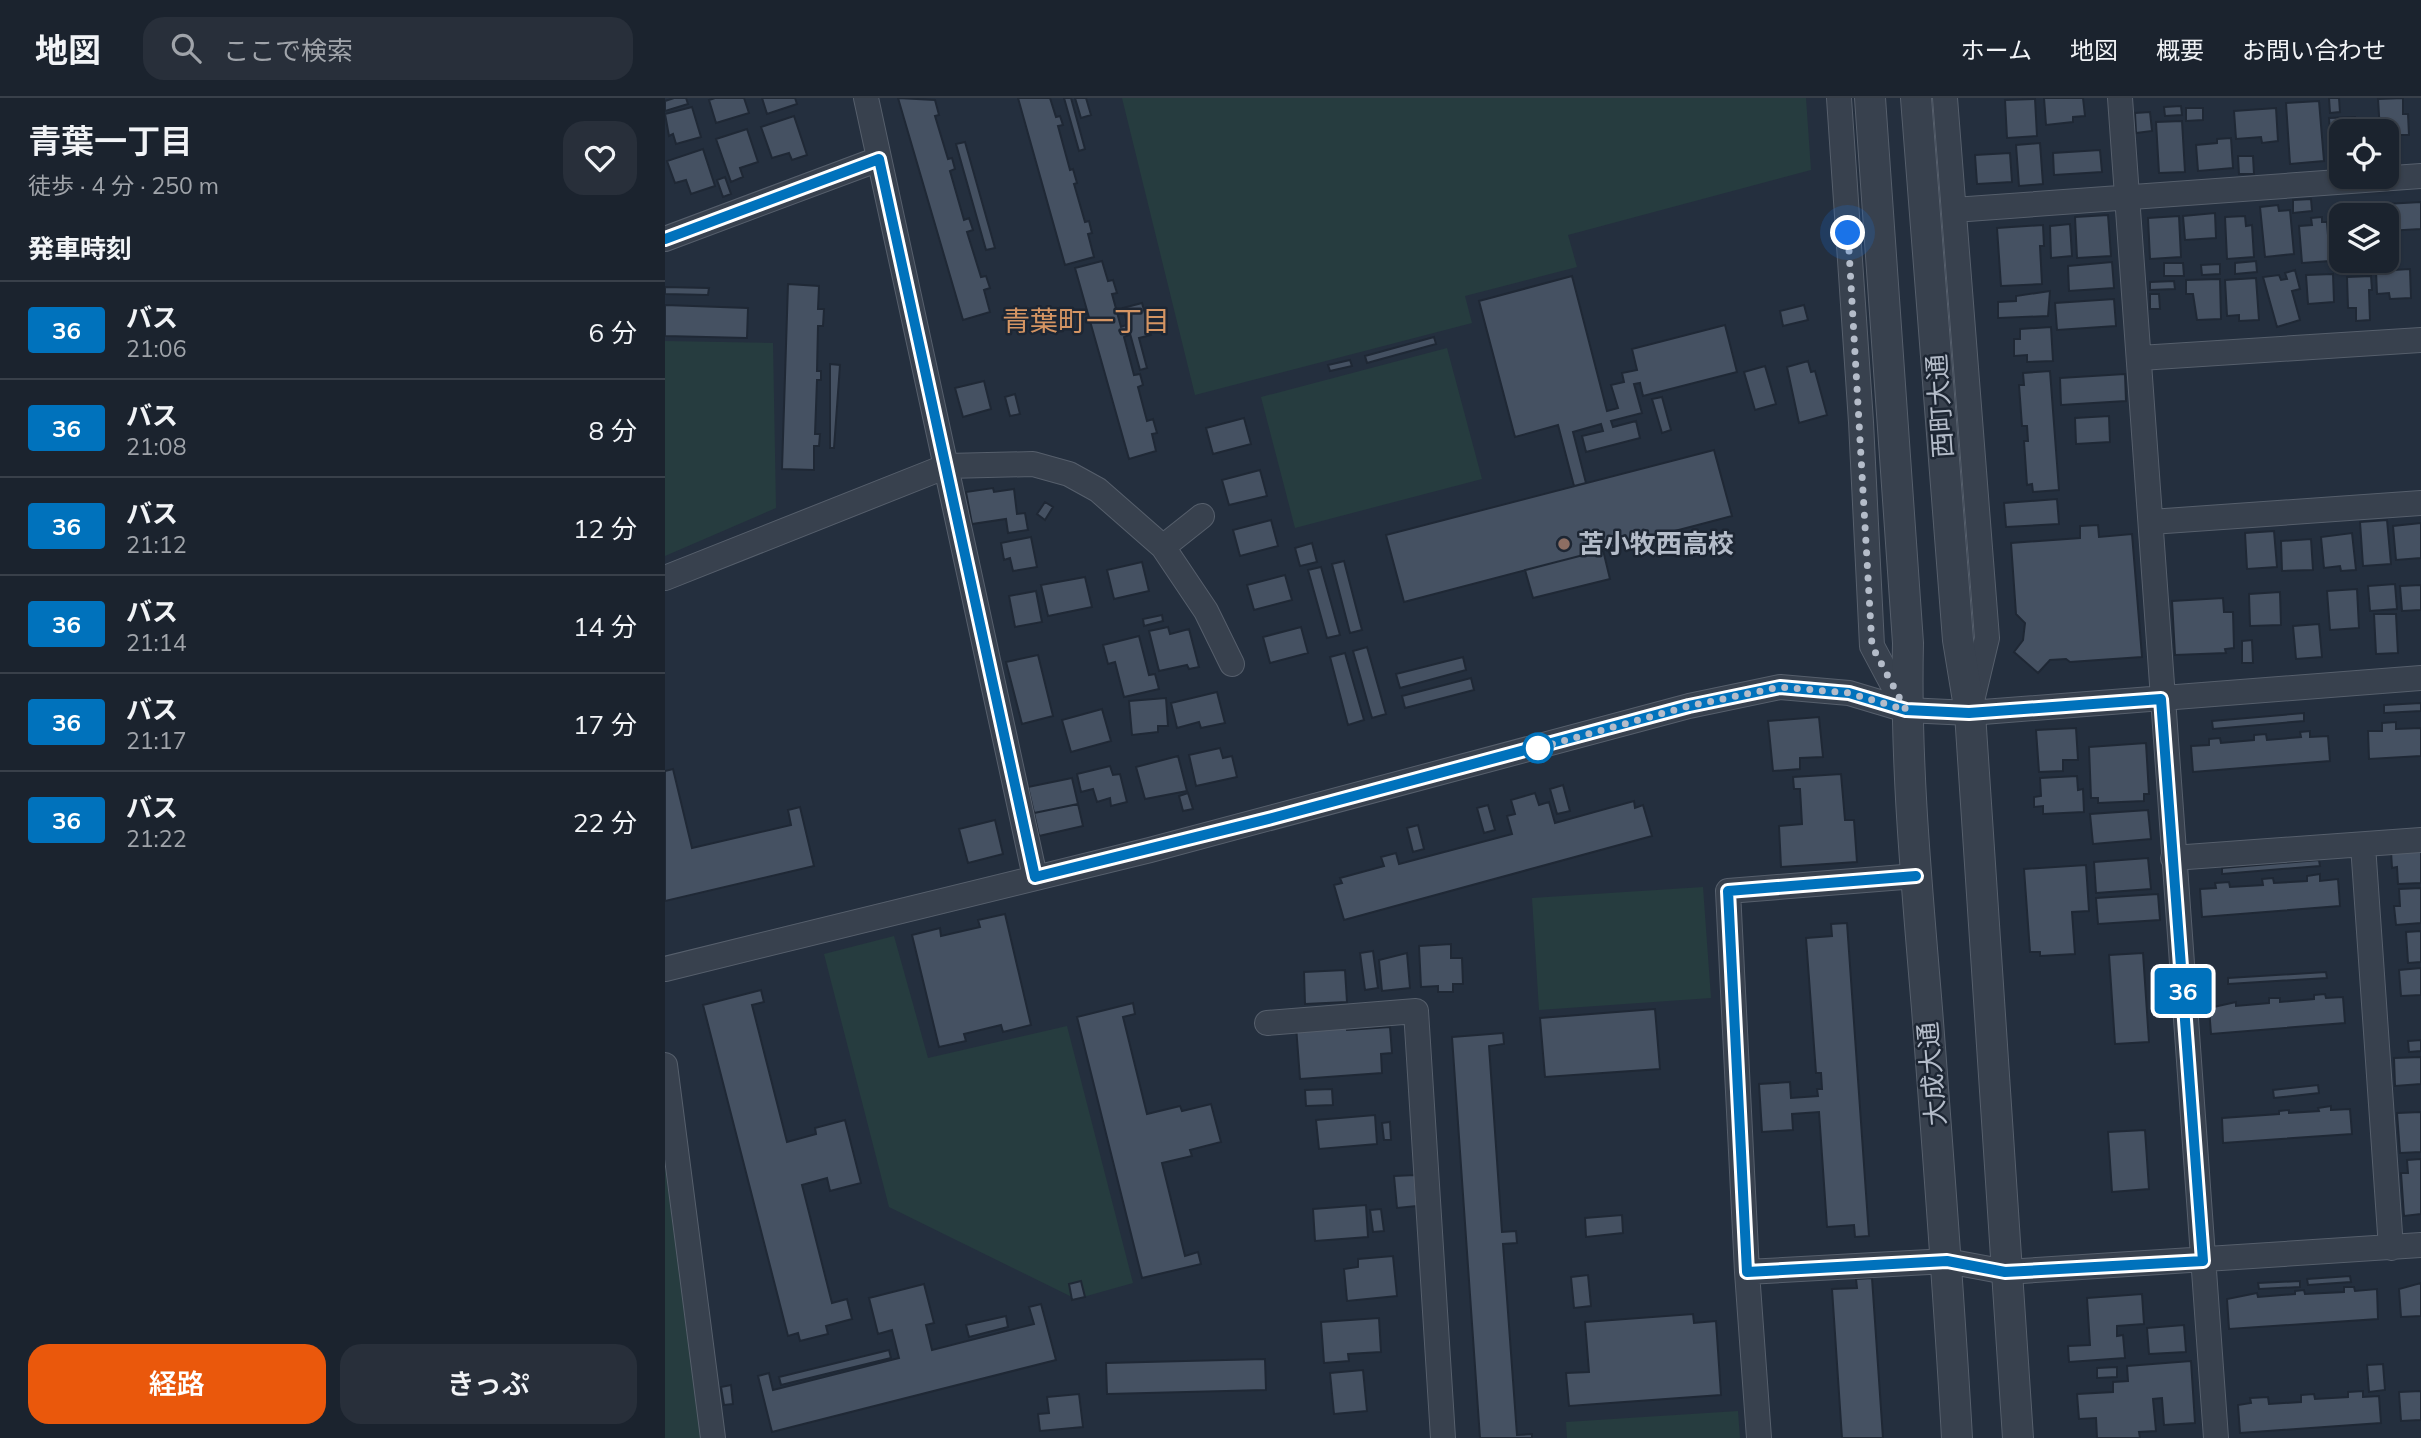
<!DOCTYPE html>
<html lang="ja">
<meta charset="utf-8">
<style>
:root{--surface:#1b232e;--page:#282f3a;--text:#f1f3f6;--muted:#a0a4aa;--line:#39404a;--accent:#ea580c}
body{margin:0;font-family:Mulish,"Noto Sans JP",sans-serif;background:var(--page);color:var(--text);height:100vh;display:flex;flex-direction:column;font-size:26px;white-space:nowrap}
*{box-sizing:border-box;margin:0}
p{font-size:23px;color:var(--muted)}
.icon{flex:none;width:38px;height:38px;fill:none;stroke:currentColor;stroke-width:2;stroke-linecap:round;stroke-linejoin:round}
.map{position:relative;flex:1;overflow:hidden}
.panel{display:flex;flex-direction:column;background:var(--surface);width:665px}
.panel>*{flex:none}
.badge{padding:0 14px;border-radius:5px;font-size:24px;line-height:46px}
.controls{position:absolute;left:1664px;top:21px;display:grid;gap:14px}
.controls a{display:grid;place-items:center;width:70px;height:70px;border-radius:14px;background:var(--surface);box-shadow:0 2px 5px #0004,0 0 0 2px var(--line);font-size:35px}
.you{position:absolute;width:35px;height:35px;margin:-18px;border:5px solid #fff;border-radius:50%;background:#1a73e8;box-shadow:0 0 0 10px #1a73e833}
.map>.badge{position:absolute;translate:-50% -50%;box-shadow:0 0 0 4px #fff}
h2{padding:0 28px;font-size:26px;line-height:63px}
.round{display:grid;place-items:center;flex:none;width:74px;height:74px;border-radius:21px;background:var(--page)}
.head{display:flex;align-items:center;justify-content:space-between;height:119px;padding:0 28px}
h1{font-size:33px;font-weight:600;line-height:52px}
.action{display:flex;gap:14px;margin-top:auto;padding:14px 28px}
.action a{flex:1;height:80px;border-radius:21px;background:var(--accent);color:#fff;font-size:28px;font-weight:600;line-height:80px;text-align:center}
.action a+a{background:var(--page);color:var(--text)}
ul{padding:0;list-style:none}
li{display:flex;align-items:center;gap:21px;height:98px;padding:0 28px;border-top:2px solid var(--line)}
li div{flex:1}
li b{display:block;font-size:26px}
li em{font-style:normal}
li .badge{min-width:77px;font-weight:700;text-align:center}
header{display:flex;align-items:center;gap:42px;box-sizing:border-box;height:98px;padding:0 35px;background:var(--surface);border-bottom:2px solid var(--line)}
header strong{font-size:33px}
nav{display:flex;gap:38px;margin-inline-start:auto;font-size:24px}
.search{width:490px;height:63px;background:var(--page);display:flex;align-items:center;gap:18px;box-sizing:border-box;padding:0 24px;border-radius:21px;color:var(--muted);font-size:26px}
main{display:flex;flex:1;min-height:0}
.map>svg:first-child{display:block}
.green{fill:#263c3f}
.building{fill:#455162;stroke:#1f2835;stroke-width:2}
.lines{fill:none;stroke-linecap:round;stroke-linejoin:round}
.minor-casing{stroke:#565f6c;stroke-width:26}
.tertiary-casing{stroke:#565f6c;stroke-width:32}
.minor{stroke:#38414e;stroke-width:24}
.tertiary{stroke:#38414e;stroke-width:30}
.line-casing{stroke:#fff;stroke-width:16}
.line{stroke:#0072bc;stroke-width:10}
.walk{stroke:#b4bcc9;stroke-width:7;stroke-dasharray:0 12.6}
.education-dot{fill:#8d6e63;stroke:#1d2633;stroke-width:2.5}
.stop-dot{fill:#fff;stroke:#0072bc;stroke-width:3.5}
.labels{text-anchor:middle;stroke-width:5;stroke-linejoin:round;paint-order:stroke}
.street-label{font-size:26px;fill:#b4bcc9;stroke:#1d2633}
.poi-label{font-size:26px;font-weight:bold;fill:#b4bcc9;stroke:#1d2633;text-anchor:start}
.neighbourhood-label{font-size:28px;fill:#d59563;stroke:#1d2633}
</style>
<header>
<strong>地図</strong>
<div class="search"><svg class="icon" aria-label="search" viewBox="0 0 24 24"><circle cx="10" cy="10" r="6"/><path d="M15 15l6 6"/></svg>ここで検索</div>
<nav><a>ホーム</a><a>地図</a><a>概要</a><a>お問い合わせ</a></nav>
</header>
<main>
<section class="panel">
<div class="head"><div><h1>青葉一丁目</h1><p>徒歩 · 4 分 · 250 m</p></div><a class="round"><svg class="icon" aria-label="heart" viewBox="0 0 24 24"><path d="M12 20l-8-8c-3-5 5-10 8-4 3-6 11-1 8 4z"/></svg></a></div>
<h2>発車時刻</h2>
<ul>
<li><span class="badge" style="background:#0072bc;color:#fff">36</span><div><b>バス</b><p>21:06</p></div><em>6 分</em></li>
<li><span class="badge" style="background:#0072bc;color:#fff">36</span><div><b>バス</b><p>21:08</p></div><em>8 分</em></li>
<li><span class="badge" style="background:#0072bc;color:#fff">36</span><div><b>バス</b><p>21:12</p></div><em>12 分</em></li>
<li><span class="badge" style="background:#0072bc;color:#fff">36</span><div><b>バス</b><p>21:14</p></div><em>14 分</em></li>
<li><span class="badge" style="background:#0072bc;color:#fff">36</span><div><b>バス</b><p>21:17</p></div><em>17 分</em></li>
<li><span class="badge" style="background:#0072bc;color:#fff">36</span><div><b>バス</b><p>21:22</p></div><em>22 分</em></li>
</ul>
<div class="action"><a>経路</a><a>きっぷ</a></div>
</section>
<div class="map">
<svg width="1756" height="1340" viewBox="0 0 1756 1340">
<rect width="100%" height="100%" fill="#242f3e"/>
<path class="green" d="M457 0H1141L1146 72 903 137 912 169 800 198 807 225 530 297Z
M0 243 108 245 111 410 0 458Z
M782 250 817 381 630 430 596 299Z
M1038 789 1046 900 874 912 867 800Z
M229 838 263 960 402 928 468 1185 411 1201 224 1109 159 856Z
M0 1068 36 1340H0Z
M1073 1313 1075 1340H902L901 1324Z"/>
<path class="building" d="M9 0H21L23 6 0 13V3Z
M50 0H79L84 15 51 25 44 2Z
M97 0H130L132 6 102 16Z
M233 0 270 2 274 17 270 18 283 61 287 60 290 71 285 73 299 122 304 120 308 132 302 134 316 179 321 178 325 190 319 192 325 214 298 222Z
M353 0H385L391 19 395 18 398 27 393 28 405 72 408 71 412 85 409 86 420 124 424 123 427 135 423 136 429 159 400 167Z
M399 0H406L420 51 414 53Z
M410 0H421L426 17 416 20Z
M1379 0H1418L1420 18 1408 19V24L1381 27Z
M1664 0H1674L1675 14 1665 15Z
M1738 0V16H1743L1744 37H1730L1729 41 1722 42V33H1715L1713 1Z
M1370 1 1372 38 1342 40 1340 2Z
M1654 3 1659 63 1625 66 1621 5Z
M1516 8 1517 17 1500 18 1499 9Z
M27 9 36 39 11 46 8 36 4 38 0 16Z
M1521 10H1538V22L1521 23Z
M1611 10 1613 43 1597 45 1596 39 1571 41 1569 13Z
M1485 14 1487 33 1471 35 1470 15Z
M129 18 142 57 127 62 124 55 107 60 96 29Z
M1690 19V22L1700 21 1701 33H1676V45L1666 46 1664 20Z
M1517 23 1520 74 1494 75 1491 24Z
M82 31 93 64 75 70 78 79 66 84 51 41Z
M1566 40 1568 70 1533 73 1531 47 1552 45V41Z
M300 44 330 150 321 152 291 46Z
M1375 45 1378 86 1354 88 1351 47Z
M38 51 50 88 26 96 21 82 10 85 2 63Z
M1435 52 1437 74 1389 77 1388 55Z
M1345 55 1347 84 1312 86 1310 57Z
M1573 58H1588L1589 76H1574Z
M60 79 66 96 58 99 52 82Z
M1646 101 1647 113 1628 115V102Z
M1756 104V131L1722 133 1720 106Z
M1613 107 1614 113 1625 112 1629 156 1600 159 1595 109Z
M1550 115 1551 140 1520 142 1518 118Z
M1443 117 1446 158 1412 160 1410 119Z
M1514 118 1516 159 1485 161 1483 120Z
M1580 118 1581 128 1587 127 1589 159 1562 161 1560 119Z
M1676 118V163H1695L1672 165 1667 119Z
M1657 119V124H1662L1665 163 1637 165 1634 128 1647 127 1646 120Z
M1405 126 1407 158 1386 160 1385 128Z
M1378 127 1379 148H1375L1377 186 1336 188 1332 130Z
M437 163 443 183 448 182 452 195 447 196 456 229 461 227 464 237 459 239 469 277 475 276 478 287 473 289 482 323 488 321 492 335 487 336 491 353 464 361 410 170Z
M1591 163 1592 174 1570 176V165Z
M1447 164 1449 190 1404 193 1403 168Z
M1499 165H1518L1519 178H1499Z
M1555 166V176L1537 177 1536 167Z
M1745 171 1746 200 1725 201 1724 195 1712 196 1711 173Z
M1630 172 1635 191 1627 193 1635 222 1612 229 1598 179 1614 177 1616 182 1622 181 1620 175Z
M1668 176 1669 204 1643 206 1641 177Z
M907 178 942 313 953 310 946 287 959 284 957 275 972 272 967 251 1060 227 1072 274 978 298 975 285 969 286 977 315 946 323 948 329 971 323 975 340 921 354 917 338 938 333 936 326 908 334 921 385 909 388 893 327 850 339 814 203Z
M1706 178 1707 192H1704L1705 222 1691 223V210H1683L1682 179Z
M1591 180 1594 222 1574 223V217L1562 218 1560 182Z
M1555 181 1556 221 1532 222 1528 196H1521V182Z
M1509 183 1510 191 1485 192V184Z
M123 186 154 188 153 211H159L158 228H153L152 273H156V282H152L150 336H155L154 348H149V372L117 371Z
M0 189 44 190 43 197 0 196Z
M1385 193 1383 218 1333 220V204L1351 203V198Z
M1485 196H1494L1495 211H1485Z
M1449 201 1451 228 1392 232 1390 205Z
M477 205 486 237 474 240 482 270 475 272 458 210Z
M0 207 83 210 82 240 0 238Z
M1139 207 1143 222 1118 228 1115 213Z
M1386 229 1388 263 1362 264V257L1349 258V241H1355V231Z
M769 239 771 246 702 265 700 258Z
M685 262 687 268 665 273 663 267Z
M1143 263 1146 274 1150 273 1162 317 1134 325 1122 269Z
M165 266 175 267 169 350H165Z
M1100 268 1111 306 1090 312 1079 274Z
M1385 273 1394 392 1368 394 1367 386 1362 387 1359 343H1363L1362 328H1357L1354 287H1359L1358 275Z
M1460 276 1461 303 1396 307 1395 280Z
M319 283 326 311 298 319 290 290Z
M350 296 355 316 345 318 340 299Z
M997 299 1006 332 997 335 987 301Z
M1444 318 1445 344 1411 346 1410 320Z
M579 320 586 346 548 356 541 330Z
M1049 352 1067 418 739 504 721 437Z
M595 372 602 398 564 407 557 382Z
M328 390 329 394 349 391 352 416 360 415 363 432 343 435 341 421 307 426 301 394Z
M1392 401 1394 426 1341 429 1339 405Z
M380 404 388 409 380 422 372 416Z
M606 422 613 448 575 458 568 432Z
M1722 422 1726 466 1698 468 1695 424Z
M1756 425V460L1731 462 1728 428Z
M1433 427 1434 439 1467 436 1477 559 1405 564 1401 561 1385 562 1373 575 1349 554 1358 542 1360 525 1351 516 1346 445 1415 440V428Z
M1609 433 1612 469 1582 471 1580 435Z
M1687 435 1691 472 1676 473 1675 468 1659 470 1656 439Z
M366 439 372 469 348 473 345 460 339 462 336 445Z
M1646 441 1648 472 1617 473 1616 443Z
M647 445 652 464 635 468 630 450Z
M938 452 945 481 868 500 860 472Z
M679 463 697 532 685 535 667 466Z
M477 464 484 493 449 501 442 472Z
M656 469 675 537 662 540 643 472Z
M620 477 627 502 589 512 582 487Z
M420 479 427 509 383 518 376 487Z
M1730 486 1732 511 1705 513 1703 488Z
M1756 487V512L1737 513 1735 488Z
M1692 491 1694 530 1665 532 1662 493Z
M371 493 377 524 350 529 344 498Z
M1615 494 1616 527 1585 528 1584 496Z
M1558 500 1559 514H1568L1569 550 1560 551 1561 555 1510 557 1507 503Z
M1709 516H1731L1733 555 1711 556Z
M497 517 498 523 479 528 478 521Z
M1654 526 1657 559 1631 561 1628 528Z
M503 529 505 536 524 531 534 569 524 571 522 567 494 573 484 533Z
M636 529 643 555 605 565 598 539Z
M474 538 484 577 490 576 494 591 459 599 450 564 443 566 438 547Z
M1587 542 1588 565H1577V543Z
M702 549 721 616 707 620 688 553Z
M680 555 699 622 683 627 665 559Z
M373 557 388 618 357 626 341 564Z
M798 559 801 572 735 590 731 576Z
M806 580 809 592 740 610 737 598Z
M552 594 560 625 536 630 534 624 512 630 506 605Z
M501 600 503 628H493V634L467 637 464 603Z
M1756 605V613L1719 615V607Z
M437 611 446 643 406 654 397 622Z
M1639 615V623L1548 631 1547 623Z
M1154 619 1158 659 1135 660V671L1108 673 1103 623Z
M1731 624V631L1756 630V658L1704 661 1703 633H1717V625Z
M1411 630 1413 662H1398V673L1374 674 1371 632Z
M1645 633V639L1663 638 1665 663 1528 674 1526 648 1544 647V641L1555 640 1556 645 1589 642V637L1601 636 1602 642 1636 639 1635 634Z
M1481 645 1484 696H1479V703L1433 705V700H1426L1424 649Z
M555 650 558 660 567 658 572 679 531 688 524 657Z
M513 658 522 693 480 701 471 669Z
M445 668 448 677 455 676 462 704 446 708 445 700 432 704 428 691 416 694 412 676Z
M8 671 27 750 126 727 123 712 135 709 149 768 0 803V673Z
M1176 676 1180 722H1189L1192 764 1116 769 1114 728 1137 726 1135 691H1129L1128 679Z
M1412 678 1413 692 1418 691 1419 714 1378 716V708L1369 709V699L1376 698 1375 680Z
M407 680 413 706 369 715 363 689Z
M898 687 905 713 892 716 885 691Z
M523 695 528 711 518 713 514 698Z
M870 695 874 707 884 704 890 725 969 703 970 710 978 707 987 738 679 822 669 787 677 785 675 780 719 768 716 759 731 755 734 766 847 736 842 718 850 716 846 702Z
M413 706 418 728 374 738 369 715Z
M823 707 830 732 819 735 812 710Z
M1483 712 1486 741 1428 746 1425 716Z
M330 722 338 756 303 765 294 731Z
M753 727 759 751 748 754 742 730Z
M1756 751V785L1733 786 1732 769 1727 770 1726 753Z
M1483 760 1486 791 1431 795 1429 764Z
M1654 762 1655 768 1557 776V770Z
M1421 767 1424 813 1407 814 1410 856 1375 858V854H1365L1359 771Z
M1655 776V783L1673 781 1675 808 1537 819 1535 791 1551 790 1550 785 1564 784 1565 789 1598 787 1597 781 1608 780 1609 785 1642 783V778Z
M1756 790V825L1731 827 1729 808H1735L1734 791Z
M1493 796 1495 822 1433 826 1431 800Z
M340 816 366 927 338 934 336 927 299 936 301 943 274 949 247 837 275 830 276 838 315 829 313 822Z
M1182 825 1204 1138 1190 1139 1189 1127 1162 1129 1154 1014 1127 1016 1128 1032 1097 1034 1094 986 1125 984 1126 1000 1153 998 1152 991H1157L1156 975H1151L1141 840 1167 838 1166 826Z
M1756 833V864L1743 865 1741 834Z
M786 846V860H797L798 886H788V894H773V888L756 889 754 848Z
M708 853 713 890 700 892 695 855Z
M742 855 745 890 717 893 714 862Z
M1478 855 1484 944 1450 946 1444 857Z
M1756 870V897L1736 898 1734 872Z
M680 872 682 904 640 906 639 874Z
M1661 874 1662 880 1563 886V880Z
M96 892 99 904 87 907 122 1044 151 1036 150 1030 180 1022 196 1085 165 1093 162 1080 137 1087 167 1205 182 1201 187 1221 161 1228 163 1236 135 1243 133 1235 123 1238 38 907Z
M1660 896 1661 900 1678 899 1680 925 1546 936 1544 910 1571 904V908L1604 905V900H1615V904L1649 901V897Z
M468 905 470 916 458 919 482 1016 515 1008 517 1013 546 1006 556 1044 525 1052 527 1058 497 1065 520 1158 533 1154 536 1166 477 1180 412 919Z
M990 911 995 971 880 979 875 920Z
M681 925 682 932 725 929 727 955 716 956 717 975 635 981 631 928Z
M838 935 839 946 824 948 837 1134 851 1133 852 1145 838 1146 852 1337 867 1336V1340H815L787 939Z
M1756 942V953L1744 954 1743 943Z
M1756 959V986L1730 988 1729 960Z
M1653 987 1654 995 1609 1000 1608 992Z
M667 991 668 1007 641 1008 640 992Z
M1666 1008V1012L1685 1011 1687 1036 1558 1045 1557 1020 1614 1016V1013L1624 1012V1015L1654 1013 1653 1010Z
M1756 1014V1054L1735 1055 1732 1015Z
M710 1017 712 1046 654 1051 651 1022Z
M725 1024 726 1042H719L717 1025Z
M1480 1032 1484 1091 1447 1094 1443 1034Z
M1756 1061V1116L1739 1118 1736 1075H1743L1742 1062Z
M750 1077 752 1108 732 1110 729 1078Z
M701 1107 703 1139 650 1143 648 1111Z
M716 1111 719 1133 708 1134 705 1112Z
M957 1117 958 1135 921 1139 920 1120Z
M728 1158 732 1198 682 1203 679 1171 693 1169V1161Z
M923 1177 926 1208 909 1210 906 1179Z
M1685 1178 1686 1184 1643 1187 1642 1181Z
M1207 1180 1218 1340H1177L1167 1191 1192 1190 1191 1181Z
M416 1183 420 1199 407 1202 404 1186Z
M1635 1183V1189L1594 1191 1593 1185Z
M1756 1185V1218L1736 1219 1734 1191Z
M259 1186 269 1225 261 1227 267 1252 369 1226 364 1209 376 1206 391 1262 107 1334 93 1278 104 1275 108 1292 234 1260 227 1232 213 1236 204 1200Z
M1679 1189H1689L1690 1193 1712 1191 1713 1221 1564 1231 1562 1201 1592 1195 1593 1199 1630 1196V1193L1639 1192 1640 1196 1679 1194Z
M1477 1196 1479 1226 1452 1228V1238L1458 1237 1460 1260 1404 1264 1403 1248 1425 1247 1422 1200Z
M1028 1216 1029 1225 1051 1223 1056 1297 904 1308 901 1275 924 1274 920 1224Z
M341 1218 343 1229 304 1239 301 1227Z
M714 1220 716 1254 683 1256 684 1263 659 1265 656 1224Z
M1519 1227 1521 1254 1484 1256 1482 1230Z
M224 1252 226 1260 116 1287 114 1279Z
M600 1261 601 1292 442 1296 441 1265Z
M1526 1263 1530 1325 1499 1327 1497 1300 1488 1301 1491 1333 1474 1334 1475 1340H1432L1431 1320 1414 1321 1412 1296 1448 1294V1284L1463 1283 1462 1268Z
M1718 1266 1720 1292 1704 1294 1702 1267Z
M1452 1269V1279L1432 1280V1270Z
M698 1272 702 1313 669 1316 665 1275Z
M66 1287 68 1306 59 1307 56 1289Z
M1698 1293V1299L1714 1298 1716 1325 1575 1335 1573 1307 1586 1305 1585 1300 1603 1299 1604 1306 1636 1304V1297L1649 1296 1650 1301 1683 1299V1294Z
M1756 1293V1322L1736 1323 1734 1294Z
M414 1296 418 1329 375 1333 373 1316 384 1315 382 1299Z"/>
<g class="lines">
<defs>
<path id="minor" d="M201 0 370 779
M1174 0 1196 324 1207 548 1241 612
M1280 0 1322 540 1306 607
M1455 0 1551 1340
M1289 112 1756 78
M0 141 214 61
M1475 260 1756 242
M1486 424 1756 405
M498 449 537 418
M0 480 282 368 368 366 404 376 433 392 498 449 541 513 567 566
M1698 747 1726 1150
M1508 760 1756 742
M0 871 485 752 1024 608 1115 589 1184 595 1241 612 1305 615 1756 580
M602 925 751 913 778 1340
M0 967 48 1340
M1082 1174 1282 1163 1341 1174 1756 1147
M1094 1340 1082 1174 1063 793 1251 778"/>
<path id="tertiary" d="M1205 0 1243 545C1240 667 1252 789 1262 911 1273 1054 1284 1197 1292 1340
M1251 0 1293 542 1305 615 1353 1340"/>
</defs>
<use href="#minor" class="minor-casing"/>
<use href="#tertiary" class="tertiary-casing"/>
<use href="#minor" class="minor"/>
<use href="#tertiary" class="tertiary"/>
</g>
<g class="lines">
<defs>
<path id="line" d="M0 141 214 61 370 779 607 720 1024 608 1115 589 1184 595 1241 612 1304 615 1496 601 1538 1163 1340 1174 1282 1163 1082 1174 1063 793 1251 778"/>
</defs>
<use href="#line" class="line-casing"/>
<use href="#line" class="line"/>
<path class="walk" d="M873 650 862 653 1024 608 1115 589 1184 595 1241 612 1207 548 1183 135"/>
</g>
<circle class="education-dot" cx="899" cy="446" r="7"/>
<circle class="stop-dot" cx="873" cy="650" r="14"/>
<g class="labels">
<g class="street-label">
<text transform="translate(1275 308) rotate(-94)" y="9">西町大通</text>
<text transform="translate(1267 976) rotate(-95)" y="9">大成大通</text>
</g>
<g class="poi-label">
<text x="913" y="455">苫小牧西高校</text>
</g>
<g class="neighbourhood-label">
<text x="421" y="233">青葉町一丁目</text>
</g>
</g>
</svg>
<div class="controls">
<a><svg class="icon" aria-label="locate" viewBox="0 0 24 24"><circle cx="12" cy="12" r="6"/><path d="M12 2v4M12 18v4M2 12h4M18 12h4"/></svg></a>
<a><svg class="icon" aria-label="layers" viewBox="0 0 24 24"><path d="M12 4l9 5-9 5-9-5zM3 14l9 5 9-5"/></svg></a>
</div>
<div class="you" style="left:1183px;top:135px"></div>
<b class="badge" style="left:1518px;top:893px;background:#0072bc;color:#fff">36</b>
</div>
</main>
